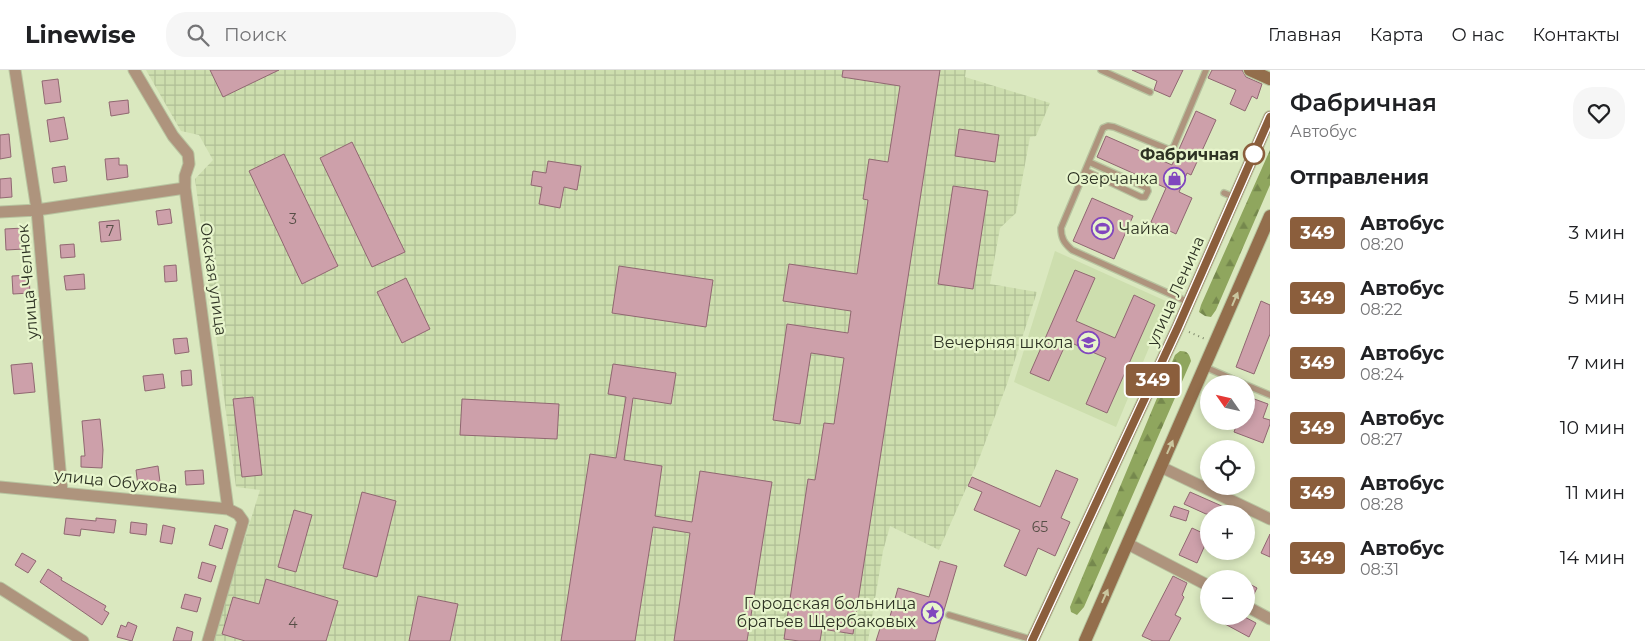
<!DOCTYPE html>
<html lang="ru">
<meta charset="utf-8">
<style>
:root{--surface:#fff;--page:#f6f6f6;--text:#202124;--muted:#757577;--line:#e0e0e0}
body{margin:0;font-family:Montserrat,sans-serif;background:var(--page);color:var(--text);height:100vh;display:flex;flex-direction:column;font-size:19px;white-space:nowrap}
*{box-sizing:border-box;margin:0}
p{font-size:16px;color:var(--muted)}
.icon{flex:none;width:28px;height:28px;fill:none;stroke:currentColor;stroke-width:2;stroke-linecap:round;stroke-linejoin:round}
.map{position:relative;flex:1;overflow:hidden}
.drawer{display:flex;flex-direction:column;background:var(--surface);width:375px}
.drawer>*{flex:none}
.badge{padding:0 10px;border-radius:4px;font-size:18px;line-height:32px}
.needle{width:32px;rotate:304deg}
.fabs{position:absolute;left:1200px;top:305px;display:grid;gap:10px}
.fabs a{display:grid;place-items:center;width:55px;height:55px;border-radius:50%;background:var(--surface);box-shadow:0 2px 8px #0003;font-size:25px}
.map>.badge{position:absolute;translate:-50% -50%;box-shadow:0 0 0 2px #fff}
h2{padding:0 20px;font-size:19px;line-height:45px}
.round{display:grid;place-items:center;flex:none;width:52px;height:52px;border-radius:20px;background:var(--page)}
.overview{display:flex;align-items:center;justify-content:space-between;height:85px;padding:0 20px}
h1{font-size:24px;font-weight:600;line-height:38px}
ul{padding:0;list-style:none}
li{display:flex;align-items:center;gap:15px;height:65px;padding:0 20px}
li div{flex:1}
li b{display:block;font-size:19px}
li em{font-style:normal}
li .badge{min-width:55px;font-weight:700;text-align:center}
header{display:flex;align-items:center;gap:30px;box-sizing:border-box;height:70px;padding:0 25px;background:var(--surface);border-bottom:1px solid var(--line)}
header strong{font-size:24px}
nav{display:flex;gap:28px;margin-inline-start:auto;font-size:18px}
.search{width:350px;height:45px;background:var(--page);display:flex;align-items:center;gap:12px;box-sizing:border-box;padding:0 18px;border-radius:20px;color:var(--muted);font-size:19px}
main{display:flex;flex:1;min-height:0}
.map>svg:first-child{display:block}
.built{fill:#cddeae}
.industrial{fill:url(#industrial-grid)}
.forest{fill:url(#forest-firs)}
.building{fill:#cda0aa;stroke:#906771}
.lines{fill:none;stroke-linecap:round;stroke-linejoin:round}
.lane-casing{stroke:#b8c4a0;stroke-width:8}
.street-casing{stroke:#b8c4a0;stroke-width:13}
.secondary-casing{stroke:#b8c4a0;stroke-width:14}
.path{stroke:#7f886d;stroke-width:2;stroke-dasharray:1 4;stroke-linecap:butt}
.lane{stroke:#ae947d;stroke-width:5.5}
.street{stroke:#ae947d;stroke-width:11}
.secondary{stroke:#936e4c;stroke-width:12}
.oneway{fill:#cac69f}
.line-casing{stroke:#fff;stroke-width:11}
.line{stroke:#8b5e3c;stroke-width:8}
.stop-dot{fill:#fff;stroke:#8b5e3c;stroke-width:2.5}
.labels{text-anchor:middle;stroke-width:4.5;stroke-linejoin:round;paint-order:stroke}
.number-label{font-size:14px;fill:#564e46}
.stop-label{font-size:16px;font-weight:bold;fill:#2e3324;stroke:#e7f5cc;text-anchor:end}
.poi-label{font-size:16px;fill:#2e3324;stroke:#e7f5cc;text-anchor:end}
.street-label{font-size:16px;fill:#2e3324;stroke:#e7f5cc}
</style>
<header>
<strong>Linewise</strong>
<div class="search"><svg class="icon" aria-label="search" viewBox="0 0 24 24"><circle cx="10" cy="10" r="6"/><path d="M15 15l6 6"/></svg>Поиск</div>
<nav><a>Главная</a><a>Карта</a><a>О нас</a><a>Контакты</a></nav>
</header>
<main>
<div class="map">
<svg width="1270" height="571" viewBox="0 0 1270 571">
<defs>
<pattern id="industrial-grid" width="8" height="8" patternUnits="userSpaceOnUse" patternTransform="scale(1.25)"><rect width="8" height="8" fill="#cddeae"/><path d="M0 4h8M4 0v8" fill="none" stroke="#b0bf96"/></pattern>
<pattern id="forest-firs" width="22" height="20" patternUnits="userSpaceOnUse" patternTransform="scale(1.25)"><rect width="22" height="20" fill="#8fa65e"/><path d="M5 1l3.5 6h-7zM16 11l3.5 6h-7z" fill="#75884d"/></pattern>
</defs>
<rect width="100%" height="100%" fill="#dae8bf"/>
<path class="built" d="M1055 181 1168 232 1116 357 1014 312Z"/>
<path class="industrial" d="M146 0H966L965 7 1050 33 1036 66 1030 67 1016 143 1000 158 990 214 1037 222 1007 314 979 389 939 480 890 456 883 481 868 571H213L260 420 236 417 195 109 213 90 199 65 181 61Z"/>
<path class="forest" d="M1270 80V115L1216 240 1211 247 1205 246 1199 242 1201 235Z
M1180 281C1188 281 1189 284 1191 291L1084 537 1077 545 1071 542 1070 537 1074 527 1175 285Z"/>
<path class="building" d="M210 0H279L223 27Z
M843 0H940L853 564 822 559 820 571H799L784 569 808 409 815 410 824 353 834 354 844 288 811 283 800 354 773 350 787 254 848 263 851 241 783 231 789 194 857 204 868 130 863 129 869 89 888 92 900 16 842 7Z
M1132 0H1183L1170 27 1154 20 1157 11Z
M1212 0H1242L1246 7 1262 14 1257 29 1252 26 1245 41 1230 34 1236 20 1208 8Z
M58 9 61 32 45 34 42 11Z
M128 30 129 43 111 46 109 32Z
M1196 41 1216 50 1191 105 1187 103 1179 122 1192 128 1176 164 1151 152 1166 118 1097 87 1106 66 1172 95Z
M64 47 68 69 50 72 47 50Z
M959 59 999 65 995 92 955 86Z
M9 64 11 87 0 89V65Z
M352 72 405 182 372 197 320 88Z
M284 84 338 196 302 214 249 101Z
M119 88V95H127L128 107 107 110 105 89Z
M548 91 581 96 577 120 564 117 560 138 539 134 542 117 531 115 533 101 546 103Z
M65 96 67 111 54 113 52 98Z
M11 108 12 127 0 128V109Z
M953 116 988 121 973 219 938 214Z
M1092 128 1133 146 1114 189 1073 171Z
M170 139 172 153 158 155 156 141Z
M119 150 121 170 101 172 99 152Z
M23 158 24 179 6 180 5 159Z
M74 174 75 187 61 188 60 175Z
M176 195 177 211 165 212 164 196Z
M619 196 713 210 706 257 612 243Z
M1075 200 1095 208 1076 251 1115 268 1134 225 1155 235 1107 343 1086 334 1106 288 1067 271 1049 311 1030 303Z
M84 204 85 219 66 220 64 206Z
M29 205 30 223 13 224 12 206Z
M406 208 430 259 402 273 377 222Z
M1261 231 1270 235V264L1254 304 1236 297Z
M187 268 189 282 175 284 173 269Z
M32 293 35 322 14 324 11 295Z
M613 294 676 303 671 334 633 328 624 390 662 396 655 446 692 452 700 401 772 412 747 571H674L690 463 653 457 635 571H561L590 384 616 388 626 327 608 324Z
M191 300 192 315 182 316 181 301Z
M163 304 165 318 145 321 143 306Z
M1246 326 1268 334 1263 348 1270 350V354L1263 373 1234 362 1238 351H1246Z
M253 327 262 405 242 407 233 329Z
M462 329 559 334 557 369 460 365Z
M100 349 103 380 102 398 81 397V386H85L82 351Z
M158 396 160 412 138 416 136 400Z
M203 400 204 414 186 415 185 401Z
M1056 400 1078 409 1061 448 1070 452 1055 486 1038 478 1026 506 1004 496 1020 460 974 440 982 422 968 416 972 407 1040 437Z
M362 422 396 431 377 507 343 498Z
M1190 422 1240 444H1206L1184 434Z
M1174 436 1189 441 1186 451 1170 446Z
M294 440 312 445 296 502 278 497Z
M66 448 96 451V448L116 450 114 463 81 459 80 466 64 464Z
M131 452 147 454 146 465 130 463Z
M163 455 175 458 172 474 160 472Z
M215 455 228 459 222 479 209 475Z
M1192 458 1209 466 1197 493 1179 485Z
M1270 464V487L1261 483Z
M22 483 36 491 28 503 15 495Z
M940 491 957 496 935 571H876L883 549 889 550 898 518 929 527Z
M202 492 216 496 211 512 198 508Z
M48 499 62 508 61 510 106 536 104 540 109 543 102 555 40 512Z
M1173 506 1187 513 1182 525 1184 527 1175 545 1181 548 1169 571H1153L1142 566Z
M266 509 338 531 326 571H245L222 564 233 527 259 534Z
M1246 512 1257 518 1251 530 1246 529Z
M185 524 201 528 197 542 181 538Z
M418 526 458 534 450 571H409Z
M1229 546H1243L1256 553 1249 567 1225 554Z
M128 552 137 556 132 571 117 567 121 555 126 557Z
M177 557 193 562 191 571H173Z"/>
<g class="lines">
<defs>
<path id="lane" d="M1101 0 1150 22
M1086 101 1141 127H1145L1148 121 1147 118 1089 92
M1224 123 1234 127
M1188 232 1072 180C1064 173 1061 168 1061 158L1103 58 1108 56 1114 57 1170 80 1174 76 1206 0
M1205 297 1244 314
M1246 315 1270 325
M949 545 1033 570"/>
<path id="street" d="M15 0 37 140 62 422
M134 0 173 66 188 84 189 94 185 106V118L228 439
M0 142 37 140 185 118
M1161 397 1270 449
M0 417 228 439 238 444 243 451 208 571
M1128 474 1209 516
M0 518 83 571
M1246 536 1270 549"/>
<path id="secondary" d="M1250 0 1270 9
M1032 571 1178 257 1270 47
M1085 571 1270 146"/>
</defs>
<use href="#lane" class="lane-casing"/>
<use href="#street" class="street-casing"/>
<use href="#secondary" class="secondary-casing"/>
<path class="path" d="M1189 262 1205 269"/>
<use href="#lane" class="lane"/>
<use href="#street" class="street"/>
<use href="#secondary" class="secondary"/>
</g>
<defs><path id="oneway-solid" d="M-6-.8H1V-3.2L6.5 0L1 3.2V.8H-6Z" transform="scale(1.25)"/></defs>
<g class="oneway">
<use href="#oneway-solid" transform="translate(1235 229) rotate(-67)"/>
<use href="#oneway-solid" transform="translate(1170 377) rotate(-66)"/>
<use href="#oneway-solid" transform="translate(1105 526) rotate(-66)"/>
</g>
<g class="lines">
<defs>
<path id="line" d="M1032 571 1178 257 1270 47"/>
</defs>
<use href="#line" class="line-casing"/>
<use href="#line" class="line"/>
</g>
<defs>
<symbol id="shop-ring" viewBox="-11 -11 22 22"><circle r="9.5" fill="#e7f5cc" stroke="#8147be" stroke-width="1.5"/><path d="M-5-2.5h2.3a2.7 3.5 0 0 1 5.4 0H5L5.5 6h-11ZM-1.5-2.5h3a1.5 2.3 0 0 0-3 0Z" fill="#8147be"/></symbol>
<symbol id="stadium-ring" viewBox="-11 -11 22 22"><circle r="9.5" fill="#e7f5cc" stroke="#8147be" stroke-width="1.5"/><path d="M0-5a6.5 5 0 1 0 0 10a6.5 5 0 1 0 0-10ZM-3.5-1.8h7v3.6h-7Z" fill="#8147be"/></symbol>
<symbol id="school-ring" viewBox="-11 -11 22 22"><circle r="9.5" fill="#e7f5cc" stroke="#8147be" stroke-width="1.5"/><path d="M0-5L7-2L0 1L-7-2ZM-4 1L0 2.5L4 1V4Q0 6-4 4Z" fill="#8147be"/></symbol>
<symbol id="sight-ring" viewBox="-11 -11 22 22"><circle r="9.5" fill="#e7f5cc" stroke="#8147be" stroke-width="1.5"/><path d="M0-6L1.8-2.2L6-1.7L2.9 1.2L3.7 5.4L0 3.3L-3.7 5.4L-2.9 1.2L-6-1.7L-1.8-2.2Z" fill="#8147be"/></symbol>
</defs>
<g fill-rule="evenodd">
<use href="#shop-ring" x="1162" y="96" width="25" height="25"/>
<use href="#stadium-ring" x="1090" y="146" width="25" height="25"/>
<use href="#school-ring" x="1076" y="260" width="25" height="25"/>
<use href="#sight-ring" x="920" y="530" width="25" height="25"/>
</g>
<circle class="stop-dot" cx="1254" cy="84" r="10"/>
<g class="labels">
<g class="number-label">
<text x="293" y="154">3</text>
<text x="110" y="166">7</text>
<text x="1040" y="462">65</text>
<text x="293" y="558">4</text>
</g>
<g class="stop-label">
<text x="1239" y="90">Фабричная</text>
</g>
<g class="poi-label">
<text x="1158" y="114">Озерчанка</text>
<text x="1119" y="164" text-anchor="start">Чайка</text>
<text x="1073" y="278">Вечерняя школа</text>
<text x="916" y="539">Городская больница<tspan x="916" dy="18">братьев Щербаковых</tspan></text>
</g>
<g class="street-label">
<text transform="translate(214 209) rotate(82)" y="6">Окская улица</text>
<text transform="translate(27 212) rotate(-95)" y="6">улица Челнок</text>
<text transform="translate(1175 221) rotate(-66)" y="6">улица Ленина</text>
<text transform="translate(116 411) rotate(6)" y="6">улица Обухова</text>
</g>
</g>
</svg>
<div class="fabs">
<a><svg class="needle" viewBox="-14 -14 28 28"><path d="M0-13l5 13h-10z" fill="#e53935"/><path d="M0 13l5-13h-10z" fill="#757577"/></svg></a>
<a><svg class="icon" aria-label="locate" viewBox="0 0 24 24"><circle cx="12" cy="12" r="6"/><path d="M12 2v4M12 18v4M2 12h4M18 12h4"/></svg></a>
<a>+</a>
<a>−</a>
</div>
<b class="badge" style="left:1153px;top:310px;background:#8b5e3c;color:#fff">349</b>
</div>
<section class="drawer">
<div class="overview"><div><h1>Фабричная</h1><p>Автобус</p></div><a class="round"><svg class="icon" aria-label="heart" viewBox="0 0 24 24"><path d="M12 20l-8-8c-3-5 5-10 8-4 3-6 11-1 8 4z"/></svg></a></div>
<h2>Отправления</h2>
<ul>
<li><span class="badge" style="background:#8b5e3c;color:#fff">349</span><div><b>Автобус</b><p>08:20</p></div><em>3 мин</em></li>
<li><span class="badge" style="background:#8b5e3c;color:#fff">349</span><div><b>Автобус</b><p>08:22</p></div><em>5 мин</em></li>
<li><span class="badge" style="background:#8b5e3c;color:#fff">349</span><div><b>Автобус</b><p>08:24</p></div><em>7 мин</em></li>
<li><span class="badge" style="background:#8b5e3c;color:#fff">349</span><div><b>Автобус</b><p>08:27</p></div><em>10 мин</em></li>
<li><span class="badge" style="background:#8b5e3c;color:#fff">349</span><div><b>Автобус</b><p>08:28</p></div><em>11 мин</em></li>
<li><span class="badge" style="background:#8b5e3c;color:#fff">349</span><div><b>Автобус</b><p>08:31</p></div><em>14 мин</em></li>
</ul>
</section>
</main>
